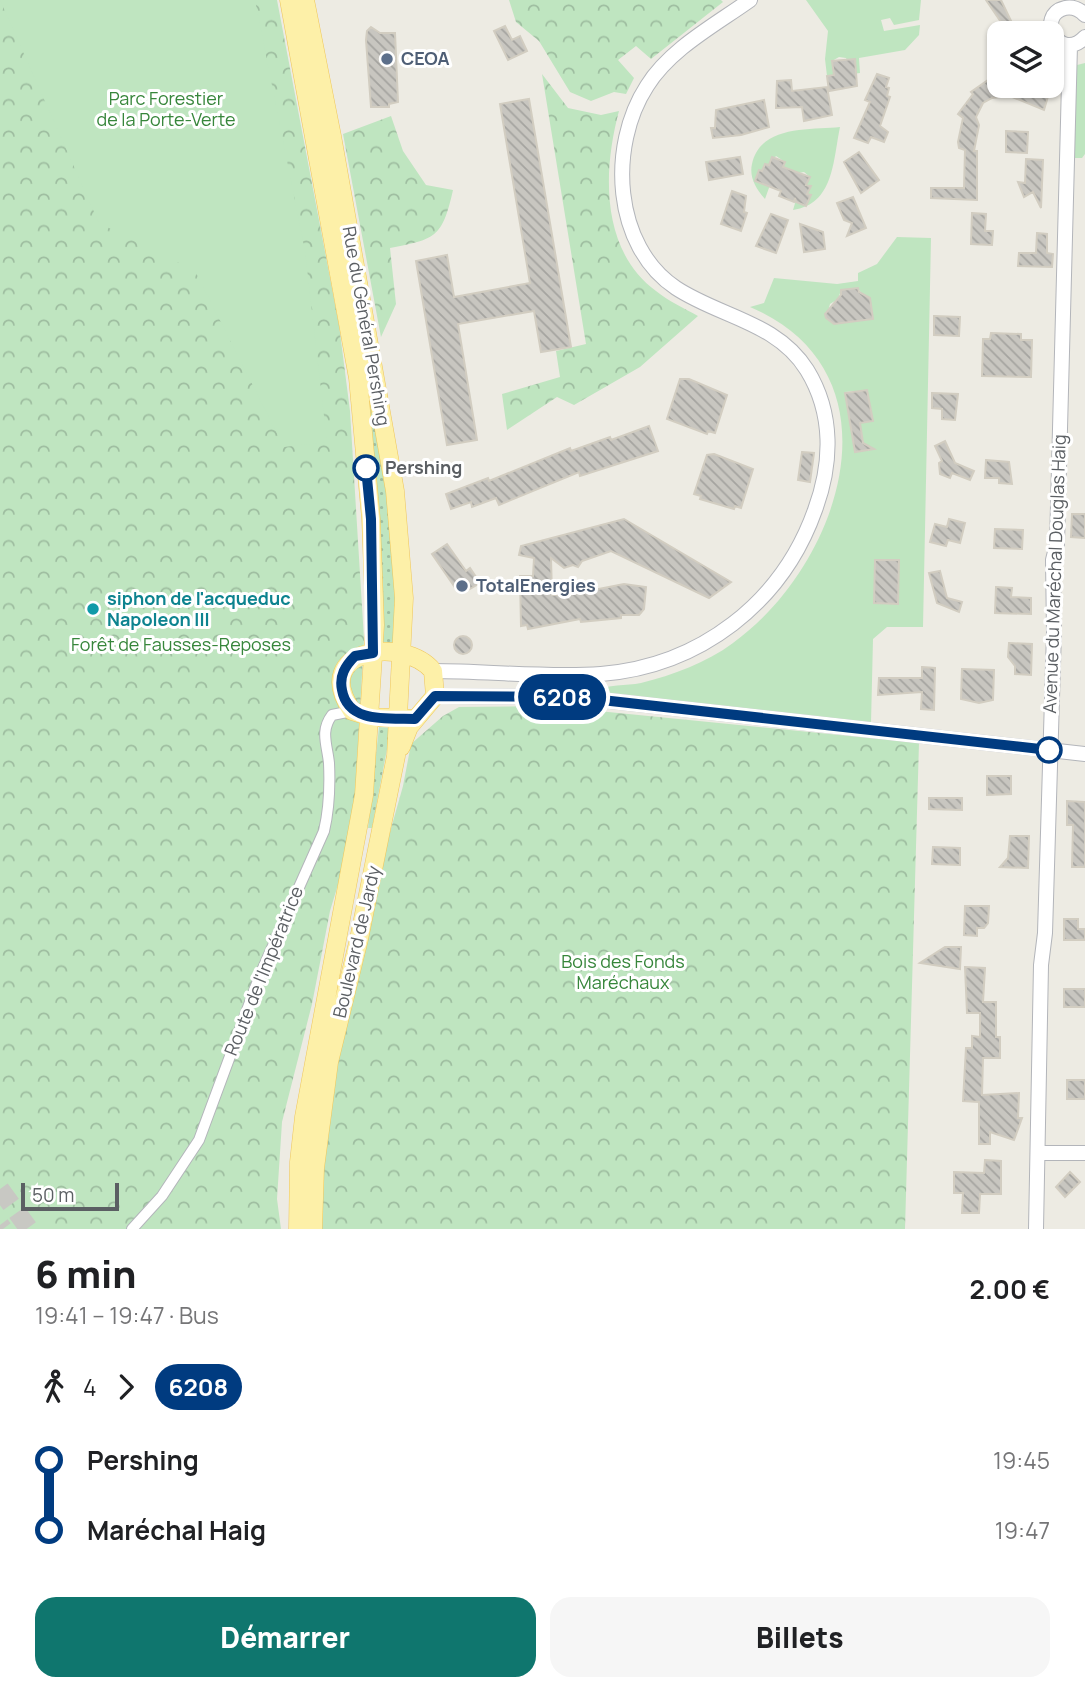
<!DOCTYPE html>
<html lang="fr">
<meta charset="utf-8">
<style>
:root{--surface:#fff;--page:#f6f6f6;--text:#202124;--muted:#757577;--accent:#0f766e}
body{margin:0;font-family:Manrope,sans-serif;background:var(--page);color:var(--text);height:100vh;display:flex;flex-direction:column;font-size:26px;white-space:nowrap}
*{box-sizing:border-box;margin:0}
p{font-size:23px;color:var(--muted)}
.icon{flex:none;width:38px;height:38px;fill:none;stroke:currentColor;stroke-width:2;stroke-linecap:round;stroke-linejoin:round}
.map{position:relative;height:1229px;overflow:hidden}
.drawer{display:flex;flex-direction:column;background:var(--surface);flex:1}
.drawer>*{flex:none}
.badge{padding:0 14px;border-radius:23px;font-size:24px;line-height:46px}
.buttons{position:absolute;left:987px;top:21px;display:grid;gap:14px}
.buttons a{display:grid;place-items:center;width:77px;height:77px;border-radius:14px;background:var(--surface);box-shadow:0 2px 5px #0004;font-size:35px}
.scale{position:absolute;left:21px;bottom:18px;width:98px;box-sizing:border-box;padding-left:7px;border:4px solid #5b5f63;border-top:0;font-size:19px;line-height:24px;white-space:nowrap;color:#5b5f63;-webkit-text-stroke:5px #fff;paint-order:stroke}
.map>.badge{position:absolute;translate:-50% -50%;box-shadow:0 0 0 4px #fff}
.legs{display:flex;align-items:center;gap:10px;height:77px;padding:0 35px;font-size:23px}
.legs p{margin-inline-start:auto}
.head{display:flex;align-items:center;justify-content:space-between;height:119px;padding:0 35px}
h1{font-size:38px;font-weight:800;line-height:52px}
.cta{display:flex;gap:14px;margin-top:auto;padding:14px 35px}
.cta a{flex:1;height:80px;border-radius:21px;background:var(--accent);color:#fff;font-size:28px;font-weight:800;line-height:80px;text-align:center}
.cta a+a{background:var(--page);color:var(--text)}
ul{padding:0 35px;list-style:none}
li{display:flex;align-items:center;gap:24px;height:70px;font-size:26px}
li i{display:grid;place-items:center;width:10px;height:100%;margin:0 9px;background:currentColor}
li i::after{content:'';width:18px;height:18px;margin:-9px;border:5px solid;border-radius:50%;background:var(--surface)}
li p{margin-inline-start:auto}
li:first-child i{background:linear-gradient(#0000 50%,currentColor 0)}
li:last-child i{background:linear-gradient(currentColor 50%,#0000 0)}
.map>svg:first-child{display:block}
.grass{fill:url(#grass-dots)}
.forest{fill:url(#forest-crowns)}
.green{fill:#bfe5c0;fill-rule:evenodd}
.building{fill:url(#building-back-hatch);stroke:#d2cdc1;stroke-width:2}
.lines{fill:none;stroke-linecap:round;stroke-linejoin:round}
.motorway-tunnel{stroke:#c8c8c3;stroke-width:19;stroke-dasharray:19 10;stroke-linecap:butt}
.minor-casing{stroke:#b3b5ba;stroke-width:12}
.tertiary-casing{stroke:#b3b5ba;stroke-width:16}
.primary-casing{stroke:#efc65b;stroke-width:19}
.minor{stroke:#fff;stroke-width:10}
.tertiary{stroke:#fff;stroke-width:14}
.primary{stroke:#fdf0a8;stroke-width:18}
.line-1-casing{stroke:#fff;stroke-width:16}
.line-1{stroke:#003b80;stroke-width:10}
.service-dot{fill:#5c6f8a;stroke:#fff;stroke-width:2.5}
.stop-1-dot{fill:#fff;stroke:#003b80;stroke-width:3.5}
.culture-dot{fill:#0f9aa8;stroke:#fff;stroke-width:2.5}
.labels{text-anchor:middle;stroke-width:6;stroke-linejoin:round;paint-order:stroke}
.service-label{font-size:18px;font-weight:bold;fill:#4e5e75;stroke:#fff;text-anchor:start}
.park-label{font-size:18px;fill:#37863b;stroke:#fff}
.street-label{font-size:18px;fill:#5b5f63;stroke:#fff}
.stop-label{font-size:18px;font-weight:bold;fill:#5b5f63;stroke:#fff;text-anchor:start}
.culture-label{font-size:18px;font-weight:bold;fill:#0d838f;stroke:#fff;text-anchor:start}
</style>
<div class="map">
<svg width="1085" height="1229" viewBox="0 0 1085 1229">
<defs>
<pattern id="grass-dots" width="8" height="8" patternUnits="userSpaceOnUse" patternTransform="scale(1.75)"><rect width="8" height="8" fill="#bfe5c0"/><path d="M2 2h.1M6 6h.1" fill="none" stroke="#9ebda0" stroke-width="1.8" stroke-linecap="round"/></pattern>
<pattern id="forest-crowns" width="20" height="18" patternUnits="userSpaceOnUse" patternTransform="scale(1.75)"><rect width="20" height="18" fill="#bfe5c0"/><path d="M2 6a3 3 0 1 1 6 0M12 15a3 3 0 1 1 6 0" fill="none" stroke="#9ebda0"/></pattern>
<pattern id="building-back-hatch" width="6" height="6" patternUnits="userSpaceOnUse" patternTransform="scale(1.75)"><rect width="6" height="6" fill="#c8c6c0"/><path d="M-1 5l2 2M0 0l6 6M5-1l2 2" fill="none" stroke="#a5a4a0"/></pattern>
</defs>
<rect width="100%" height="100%" fill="#edebe3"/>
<path class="grass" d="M331 177 391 505 399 644 381 643C388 486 355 331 331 177Z
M379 727 391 728 372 828H368Z"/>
<path class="forest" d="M0 0H277L339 325 350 411 364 639 353 835 330 911 312 1004 282 1122 277 1199 281 1229H0Z
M509 0H721L723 2 651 59 636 46 618 60 634 78 626 94 614 92 591 101 570 92 539 41 516 22Z
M542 74 568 108 601 115 619 111C603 170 600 250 656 291 668 301 684 308 698 316L640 367 574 405 557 397 507 430 502 394 560 377 556 351 586 344Z
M391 116 403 151 426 185 453 190C442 239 435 239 390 248L396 304 381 337 343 134Z
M548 706 919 743 905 1229H318L324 1118 368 910 403 786 411 744 443 716 459 707Z"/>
<path class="green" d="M0 0H255L305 251 327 442 284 447 195 271 99 223Z
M806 0H921L919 20 894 25 890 18 881 20 884 31 920 25 919 35 905 50 859 58 860 73 852 74 846 58 839 57 832 61 834 75 827 76 825 59 828 31Z
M1085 63V154L1082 158H1074L1077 65Z
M840 127C833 161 834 204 793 210L796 200 811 195 807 194 810 186 806 185 810 177 804 172 780 176 785 162 776 156 769 165 765 164 762 171 759 170 756 179 770 185 765 199C756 189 749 177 752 164 760 125 810 130 840 127Z
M897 237 931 238 923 627H887L873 639 871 723 594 691C608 684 626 686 641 683 673 675 706 663 733 643 841 565 905 373 750 307L764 303 774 278 837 284 858 281V273L877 264ZM858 288 863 296 870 298 873 318 836 324 826 318 830 304 838 299 841 290ZM855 391 858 409 871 408 873 421 860 423 864 445 869 446V451H855L845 392Z"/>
<path class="building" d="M986 0H1001L1014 27 1007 31Z
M505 26 512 40 520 36 527 51 508 60 494 31Z
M371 27 380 33H395L398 102 389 104V107H371L366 40 367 31Z
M855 59 857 86 829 91 827 76 834 75 832 61Z
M877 74 889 78 886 87 889 88 887 96 890 97 880 126 888 132 884 142 871 137 868 143 854 138 870 102 865 100Z
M991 78 993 81 999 80V86H1026L1049 93 1044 110 1010 96 992 98 983 103 976 117 979 125 974 151H977V200L931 198V188H964L965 150 959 148 958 142 963 118 958 114 973 94 971 92Z
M791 80 792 91 827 87 832 115 804 121 802 107 776 108 777 81Z
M529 99 571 347 541 352 534 311 458 324 477 440 447 445 416 261 447 255 454 297 530 283 500 104Z
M764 100 769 127 741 135 713 138 711 128H715L716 110Z
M1006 131 1028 132 1027 153 1006 152Z
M859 152 879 180 861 193 844 162Z
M740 157 743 174 709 180 706 162Z
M772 157 785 162 783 167 810 177 806 185 811 186 807 194 811 195 806 206 796 202 795 198 794 202 779 196 781 191 755 181 759 170 762 171 765 164 769 165Z
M1026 159 1043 160 1041 208 1033 192 1024 197 1018 182 1025 183Z
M732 191 746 196 744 212 747 213 741 231 721 224Z
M853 197 866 228 847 236 852 223 844 220 837 203Z
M972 213 986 214 985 231H993L992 245 971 244Z
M771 214 788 220 776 253 756 246Z
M800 224 823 232 825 249 804 252Z
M1037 233 1047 234V253L1053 254 1052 267 1018 266 1019 253H1036Z
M858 288 859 292 870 298 873 319 834 324 826 318 825 314 841 295V290Z
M934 316 960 317 959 336 934 335Z
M991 333 1021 334V340H1032L1031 377 982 376 983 339H990Z
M680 379H689L727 395 715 433 708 431 707 434 667 419Z
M867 390 873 421 860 423 863 443 874 449 855 452 845 393Z
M932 393 958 394 955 420 942 419V409L932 408Z
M649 426 658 451 580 476 579 472 499 505 496 498 472 507 471 502 451 509 446 494 488 478 489 481 570 448 571 451 610 437 611 440Z
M945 441 955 463 974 471 970 480 952 473 950 478 940 474 939 463 942 461 935 446Z
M802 452 814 453 810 482 798 480Z
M714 454 753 469 741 508 735 506 734 509 700 499 701 496 694 494 707 455Z
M986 460 1009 462 1012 484 999 483V478H985Z
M1072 514H1085V538L1071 537Z
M624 519 731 582 709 598 611 551 582 561 578 567 573 565 564 568 551 558 552 595H568L624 584 646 587 644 609 639 615H621V618L581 622 580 619 528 629 527 625 521 626 520 576H533L534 558 519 555 521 546Z
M949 519 965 523 960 543 948 540 946 546 930 542 935 524 947 527Z
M995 529 1023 530 1022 549 994 548Z
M447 544 466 571 470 568 480 583 470 589 466 583 456 589 432 554Z
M875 560H899L898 604 874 603Z
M940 571 947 598 962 602 959 612 937 603 929 573Z
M996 587 1012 588 1011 597 1031 598V614L995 613Z
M454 645a9 9 0 1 1 18 0a9 9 0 1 1-18 0Z
M1009 643 1032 644 1031 675 1015 674V666L1008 657Z
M922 667 935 668 934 710 921 709 922 692 878 695 879 678H922Z
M962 669 994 670 993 700 979 703 961 699Z
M987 776H1011V794L987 795Z
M929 798H962V810L929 809Z
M1067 801 1085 802V867H1072L1073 825H1067Z
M1010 836H1029L1028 868 1000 867 1008 858Z
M933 847 960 848V865L932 864Z
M965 906H989L988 923 984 928H977V936L964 935Z
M1064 919H1078V929H1085V940H1064Z
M945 947H961L960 969 920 963Z
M965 967 985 968 983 1002H996V1037H1000V1058H983L982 1095 1019 1093 1018 1118H1022L1014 1140 990 1132V1144H979V1102L963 1101 966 1048H972V1036L980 1037V1013H967Z
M1064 989H1085V1007H1064Z
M1067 1080H1085V1099H1067Z
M985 1160 1001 1161V1194H980L979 1213H962L963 1193H954V1172L984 1173Z
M1070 1172 1080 1182 1065 1197 1056 1187Z"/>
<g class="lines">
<path class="motorway-tunnel" d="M0 1189 29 1229
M0 1225 3 1229"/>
<defs>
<path id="minor" d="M132 1229 162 1196 199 1140 260 975 324 831C329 810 330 785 329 763 327 744 320 731 332 715L352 711"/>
<path id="tertiary" d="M1085 15C1080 10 1074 6 1065 8 1035 15 1059 64 1085 37
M433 671C489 671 546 678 601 674 700 666 782 603 815 510 832 464 834 414 807 370 777 322 720 317 676 288 613 246 608 146 647 86 670 49 715 25 750 0
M435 696 575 697 1085 754
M1038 1153H1085
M1036 1229 1041 965 1045 933 1054 632 1053 560 1057 544 1070 45"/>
<path id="primary" d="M289 0 358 378 371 519 375 625 364 795 304 1117 299 1162 298 1229
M305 0 332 136 395 491 404 598 396 756 359 939 329 1062 315 1168 313 1229
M401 747 409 727 435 696 433 671C405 636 309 648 352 711L371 717 415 719"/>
</defs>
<use href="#minor" class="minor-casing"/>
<use href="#tertiary" class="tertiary-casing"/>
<use href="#primary" class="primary-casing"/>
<use href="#minor" class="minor"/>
<use href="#tertiary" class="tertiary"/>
<use href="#primary" class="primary"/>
</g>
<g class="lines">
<defs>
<path id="line-1" d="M366 468 371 519 373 653 355 656C345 666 339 676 342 690 348 724 389 718 415 719L435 696 575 697 1049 750"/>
</defs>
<use href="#line-1" class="line-1-casing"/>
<use href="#line-1" class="line-1"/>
</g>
<g class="service-dot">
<circle cx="387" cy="59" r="7"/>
<circle cx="462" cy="586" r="7"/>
</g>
<g class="stop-1-dot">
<circle cx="366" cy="468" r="12"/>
<circle cx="1049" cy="750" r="12"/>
</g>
<circle class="culture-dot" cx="93" cy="609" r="7"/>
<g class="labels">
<g class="service-label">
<text x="401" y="65">CEOA</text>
<text x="476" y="592">TotalEnergies</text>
</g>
<g class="park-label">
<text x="166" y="105">Parc Forestier<tspan x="166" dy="21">de la Porte-Verte</tspan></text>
<text x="181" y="651">Forêt de Fausses-Reposes</text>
<text x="623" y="968">Bois des Fonds<tspan x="623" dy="21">Maréchaux</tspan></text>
</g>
<g class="street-label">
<text transform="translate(366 326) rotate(80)" y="6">Rue du Général Pershing</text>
<text transform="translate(1055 574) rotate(-88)" y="6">Avenue du Maréchal Douglas Haig</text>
<text transform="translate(357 942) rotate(-77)" y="6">Boulevard de Jardy</text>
<text transform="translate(264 971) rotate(-68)" y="6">Route de l'Impératrice</text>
</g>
<g class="stop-label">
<text x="385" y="474">Pershing</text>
</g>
<g class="culture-label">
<text x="107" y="605">siphon de l'acqueduc<tspan x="107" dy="21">Napoleon III</tspan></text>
</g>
</g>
</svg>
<div class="buttons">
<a><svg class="icon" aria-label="layers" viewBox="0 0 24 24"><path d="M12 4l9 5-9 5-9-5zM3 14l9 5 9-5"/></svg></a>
</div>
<div class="scale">50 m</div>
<b class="badge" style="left:562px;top:697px;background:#003b80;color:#fff">6208</b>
</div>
<section class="drawer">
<div class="head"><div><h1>6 min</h1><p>19:41 – 19:47 · Bus</p></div><b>2.00 €</b></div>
<div class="legs"><svg class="icon" aria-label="walk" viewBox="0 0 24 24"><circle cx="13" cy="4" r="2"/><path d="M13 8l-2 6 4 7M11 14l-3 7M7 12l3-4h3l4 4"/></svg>4<svg class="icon" aria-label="forward" viewBox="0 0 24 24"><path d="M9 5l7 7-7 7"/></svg><b class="badge" style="background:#003b80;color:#fff">6208</b></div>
<ul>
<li><i style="color:#003b80"></i><b>Pershing</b><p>19:45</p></li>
<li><i style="color:#003b80"></i><b>Maréchal Haig</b><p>19:47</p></li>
</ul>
<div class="cta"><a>Démarrer</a><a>Billets</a></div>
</section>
